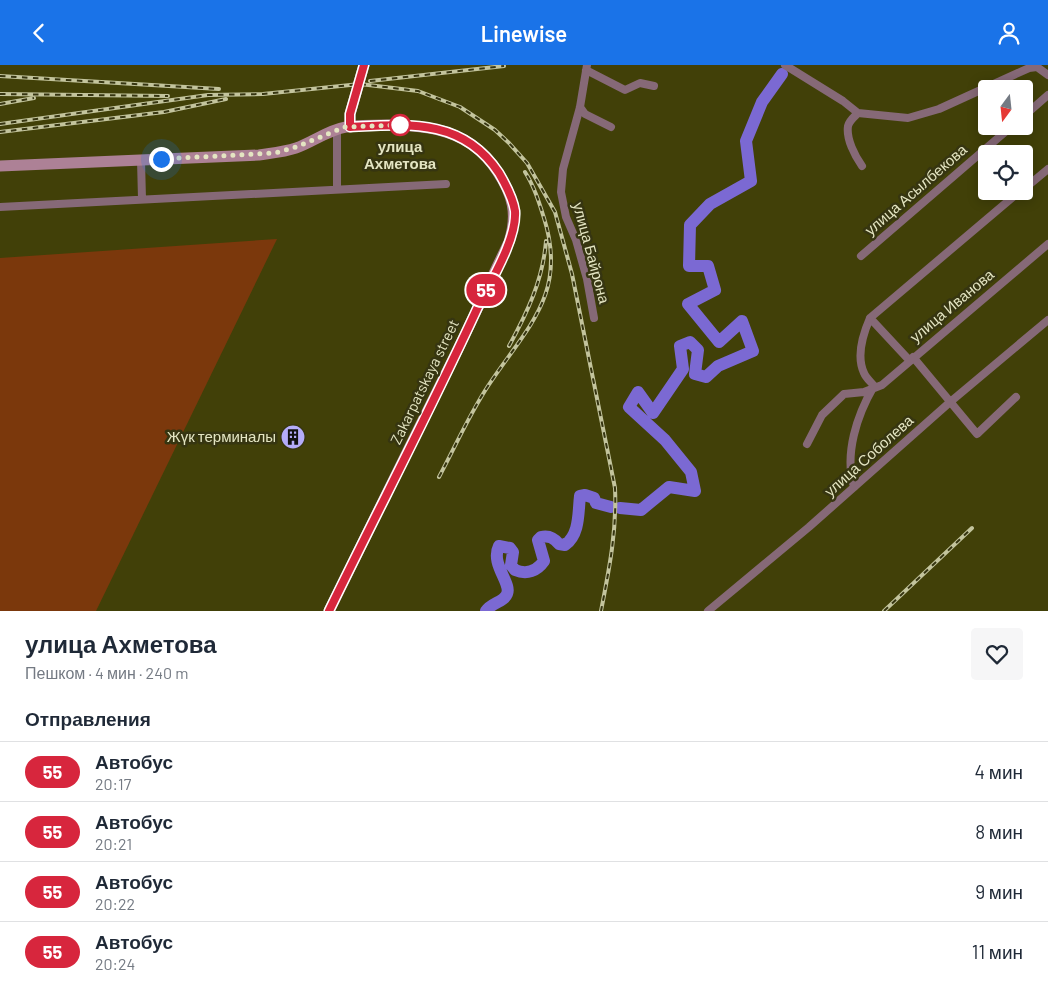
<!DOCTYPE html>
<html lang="ru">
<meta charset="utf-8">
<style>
:root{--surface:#fff;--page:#f6f6f7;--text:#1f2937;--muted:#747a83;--line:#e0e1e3;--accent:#1a73e8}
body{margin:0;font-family:Barlow,sans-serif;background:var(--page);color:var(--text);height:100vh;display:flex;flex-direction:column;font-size:19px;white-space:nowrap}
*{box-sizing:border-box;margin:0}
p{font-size:16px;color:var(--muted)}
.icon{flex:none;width:28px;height:28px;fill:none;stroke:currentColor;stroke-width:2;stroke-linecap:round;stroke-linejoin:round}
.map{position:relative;height:546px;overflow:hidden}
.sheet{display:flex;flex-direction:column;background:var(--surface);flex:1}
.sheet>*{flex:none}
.badge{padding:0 10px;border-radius:16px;font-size:18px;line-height:32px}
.needle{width:32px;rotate:195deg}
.fabs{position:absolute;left:978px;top:15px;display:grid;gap:10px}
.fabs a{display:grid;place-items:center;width:55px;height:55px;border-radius:5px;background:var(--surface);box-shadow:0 2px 12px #0003;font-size:25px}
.you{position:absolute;width:25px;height:25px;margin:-12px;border:4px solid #fff;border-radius:50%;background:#1a73e8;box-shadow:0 0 0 8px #1a73e833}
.map>.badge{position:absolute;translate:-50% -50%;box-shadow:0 0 0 2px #fff}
h2{padding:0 25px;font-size:19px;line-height:45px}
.round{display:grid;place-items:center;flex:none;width:52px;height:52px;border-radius:5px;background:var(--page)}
.head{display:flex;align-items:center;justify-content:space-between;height:85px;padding:0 25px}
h1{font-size:24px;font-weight:600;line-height:38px}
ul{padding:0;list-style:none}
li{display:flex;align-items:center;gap:15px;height:60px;padding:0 25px;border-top:1px solid var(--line)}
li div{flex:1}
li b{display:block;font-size:19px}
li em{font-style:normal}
li .badge{min-width:55px;font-weight:700;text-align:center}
header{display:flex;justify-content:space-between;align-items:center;height:65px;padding:0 25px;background:var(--accent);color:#fff;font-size:22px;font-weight:600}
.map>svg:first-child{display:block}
.green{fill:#7b380c}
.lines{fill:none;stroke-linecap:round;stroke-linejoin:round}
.river{stroke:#7b69d3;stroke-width:12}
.street{stroke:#866977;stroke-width:8}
.secondary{stroke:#ad8196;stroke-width:11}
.rail-casing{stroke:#c3c49d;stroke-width:4}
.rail{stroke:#363511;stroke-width:2;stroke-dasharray:5.5;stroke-linecap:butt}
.line-casing{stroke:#fff;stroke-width:11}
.line{stroke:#d7263d;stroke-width:8}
.walk{stroke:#e4e5c2;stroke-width:5;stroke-dasharray:0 9}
.stop-dot{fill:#fff;stroke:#d7263d;stroke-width:2.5}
.labels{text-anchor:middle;stroke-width:5;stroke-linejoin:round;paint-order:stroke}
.stop-label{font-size:15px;font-weight:bold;fill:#e4e5c2;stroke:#363511}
.street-label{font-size:15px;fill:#e4e5c2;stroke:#363511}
.poi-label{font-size:15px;fill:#e4e5c2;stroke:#363511;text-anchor:end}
</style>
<header><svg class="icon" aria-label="back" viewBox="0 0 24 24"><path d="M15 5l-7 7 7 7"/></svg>Linewise<svg class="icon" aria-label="person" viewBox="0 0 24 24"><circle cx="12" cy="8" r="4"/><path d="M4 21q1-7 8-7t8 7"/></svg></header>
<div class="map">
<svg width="1048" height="546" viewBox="0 0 1048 546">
<rect width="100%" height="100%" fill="#414008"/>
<path class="green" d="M277 174 96 546H0V193Z"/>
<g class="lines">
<path class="river" d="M620 443 641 445 669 422 695 426 691 407 665 375 629 342 638 327 653 348 683 304 680 281 690 277 698 285 695 309 706 312 718 301 753 286 742 256 719 277 688 239 715 225 708 201H689L690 160 710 139 751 116 746 76 762 37 782 9
M486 546C491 538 504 537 507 529 512 518 490 499 499 481L510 483 513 487 511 500 515 505C527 510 537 506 544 496L538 475 541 472C549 470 554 473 559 479L565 480C580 469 578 448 580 431L585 430 594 433 596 438 611 442"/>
<path class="street" d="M587 0 580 42 563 104 561 127 566 152 576 175 587 214 594 253
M785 0 843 36 858 48
M586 5 625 25 640 18 654 21
M580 42 585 49 611 62
M1024 51 1048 30
M141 95 142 134
M862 101C855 91 846 74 848 61 849 56 854 52 858 48L908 53 939 44 1029 3 1037 2 1048 10
M337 124V65
M1024 124 1048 104
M0 142 446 119
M861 191 1012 61
M870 253 910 296
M913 292 977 369 1016 332
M874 321C871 317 866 313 864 308 856 291 863 269 870 253L1020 126
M807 379 822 350 844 329 864 327 882 320 1048 179
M854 422C844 389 857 350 874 321
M708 546 809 462 949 338 1048 255"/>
<path class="secondary" d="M350 62V49L364 0
M0 101 259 90C272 88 284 87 296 83 313 77 328 65 346 62 359 60 374 60 387 60 431 60 471 66 497 106 513 130 518 149 509 177L459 282 329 546"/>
<defs>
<path id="rail" d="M0 11 219 24
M370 16 504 1
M0 29 168 31
M0 39 34 33
M0 59 208 30 263 29 360 19 418 26 460 42 495 65 509 78 527 98 555 147 572 209 615 423C617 466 609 505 601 546
M0 67 164 47 226 34
M509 281C527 248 543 215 546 176
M439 412C455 382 469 350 488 321 527 262 568 229 544 153 539 137 534 121 525 107
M884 546 972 463"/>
</defs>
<use href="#rail" class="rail-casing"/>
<use href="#rail" class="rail"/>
</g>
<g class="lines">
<defs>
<path id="line" d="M329 546C378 445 430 346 477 244 489 219 517 175 515 146 513 133 506 120 499 108 463 53 408 59 350 62V49L364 0"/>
</defs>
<use href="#line" class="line-casing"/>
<use href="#line" class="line"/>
<path class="walk" d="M161 94 275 88 296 82 345 62 400 60"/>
</g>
<defs>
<symbol id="building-disc" viewBox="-11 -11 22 22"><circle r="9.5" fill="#b4acf9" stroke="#363511"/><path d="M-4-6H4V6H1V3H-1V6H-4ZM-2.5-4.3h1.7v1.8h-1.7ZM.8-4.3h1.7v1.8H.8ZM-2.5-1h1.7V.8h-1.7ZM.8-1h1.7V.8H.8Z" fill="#111"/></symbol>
</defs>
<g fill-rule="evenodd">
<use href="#building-disc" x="279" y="358" width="28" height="28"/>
</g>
<circle class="stop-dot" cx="400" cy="60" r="10"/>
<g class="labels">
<g class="stop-label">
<text x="400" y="87">улица<tspan x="400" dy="17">Ахметова</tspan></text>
</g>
<g class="street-label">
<text transform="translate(916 125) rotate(-41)" y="5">улица Асылбекова</text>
<text transform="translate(591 188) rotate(75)" y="5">улица Байрона</text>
<text transform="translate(952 241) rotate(-40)" y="5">улица Иванова</text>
<text transform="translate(425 317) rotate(-64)" y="5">Zakarpatskaya street</text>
<text transform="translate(869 391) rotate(-42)" y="5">улица Соболева</text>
</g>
<g class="poi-label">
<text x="276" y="377">Жүк терминалы</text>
</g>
</g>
</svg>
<div class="fabs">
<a><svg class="needle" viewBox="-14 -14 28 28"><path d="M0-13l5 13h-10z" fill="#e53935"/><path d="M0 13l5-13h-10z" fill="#747a83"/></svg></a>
<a><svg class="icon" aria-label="locate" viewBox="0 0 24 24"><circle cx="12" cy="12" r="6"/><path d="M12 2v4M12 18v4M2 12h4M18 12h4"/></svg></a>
</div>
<div class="you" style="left:161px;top:94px"></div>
<b class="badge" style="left:486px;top:225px;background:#d7263d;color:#fff">55</b>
</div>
<section class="sheet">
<div class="head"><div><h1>улица Ахметова</h1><p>Пешком · 4 мин · 240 m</p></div><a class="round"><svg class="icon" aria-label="heart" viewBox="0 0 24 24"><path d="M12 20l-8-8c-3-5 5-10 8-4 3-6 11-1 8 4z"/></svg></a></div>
<h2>Отправления</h2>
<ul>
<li><span class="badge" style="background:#d7263d;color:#fff">55</span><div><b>Автобус</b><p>20:17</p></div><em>4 мин</em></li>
<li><span class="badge" style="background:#d7263d;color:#fff">55</span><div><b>Автобус</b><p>20:21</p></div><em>8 мин</em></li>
<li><span class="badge" style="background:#d7263d;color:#fff">55</span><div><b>Автобус</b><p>20:22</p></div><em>9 мин</em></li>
<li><span class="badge" style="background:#d7263d;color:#fff">55</span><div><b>Автобус</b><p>20:24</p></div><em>11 мин</em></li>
</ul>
</section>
